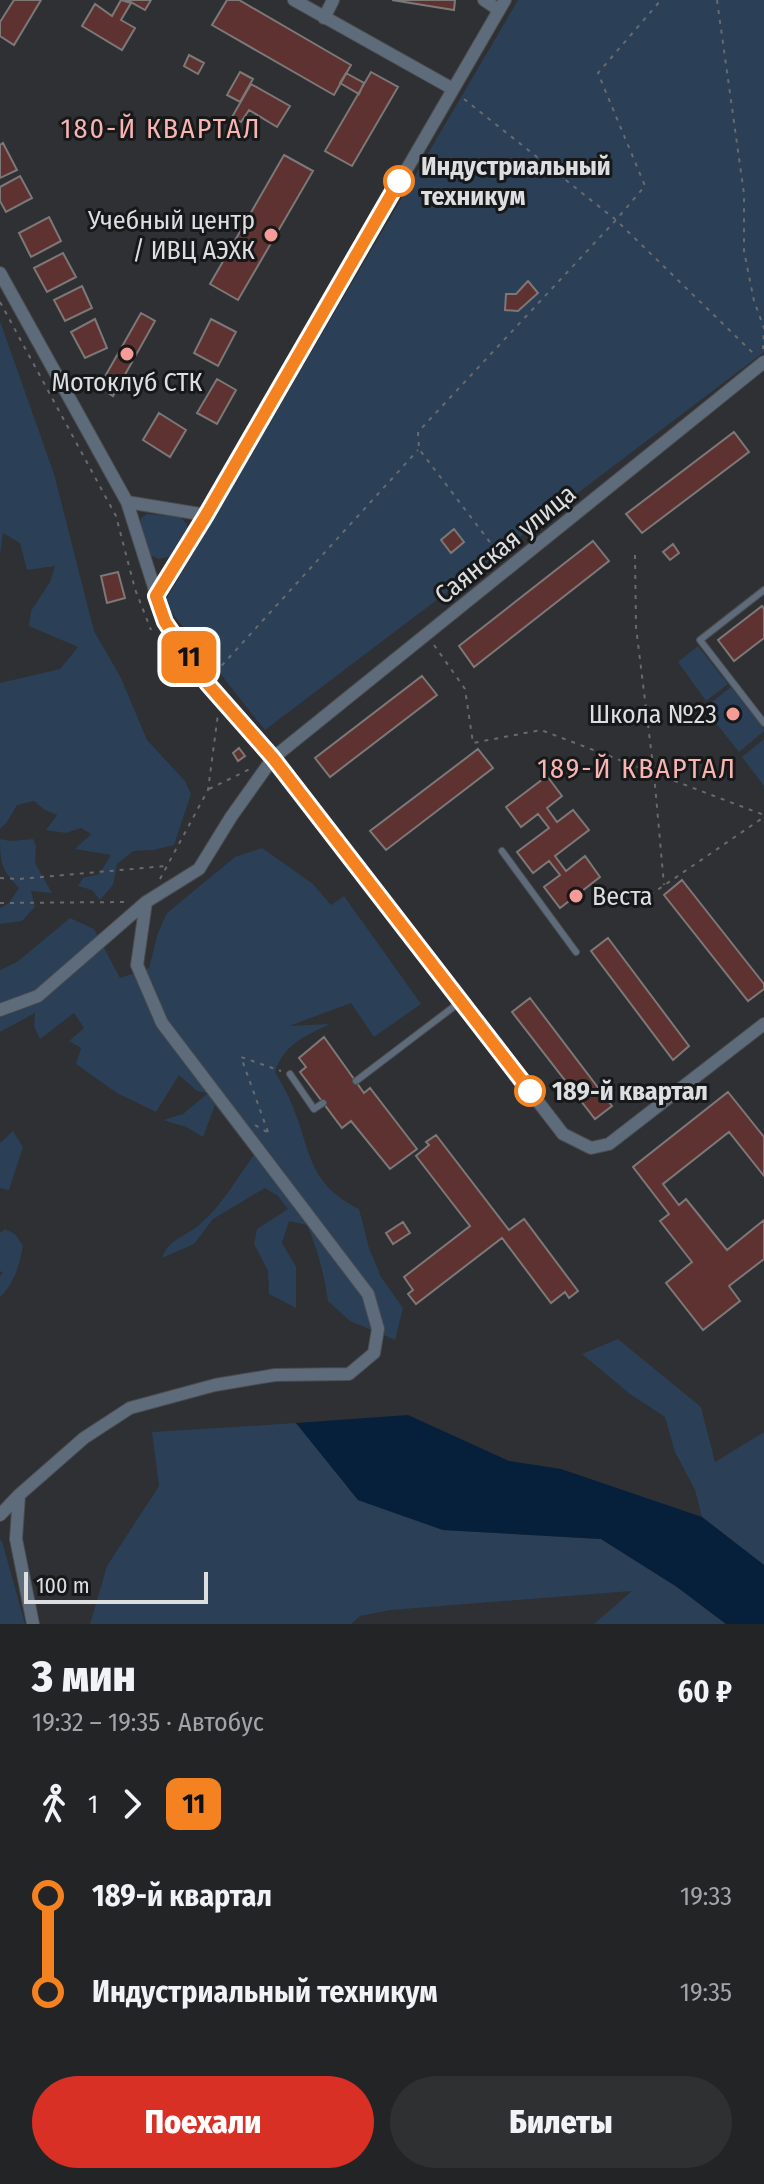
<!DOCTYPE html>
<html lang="ru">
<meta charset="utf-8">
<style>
:root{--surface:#222426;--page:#2e3032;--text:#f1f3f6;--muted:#a2a4a7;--accent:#d93025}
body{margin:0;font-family:"Fira Sans Condensed",sans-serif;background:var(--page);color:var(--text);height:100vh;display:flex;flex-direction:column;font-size:30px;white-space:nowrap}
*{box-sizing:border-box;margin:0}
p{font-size:26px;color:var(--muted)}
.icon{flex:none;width:44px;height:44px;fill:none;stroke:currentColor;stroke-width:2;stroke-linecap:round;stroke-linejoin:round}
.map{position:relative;height:1624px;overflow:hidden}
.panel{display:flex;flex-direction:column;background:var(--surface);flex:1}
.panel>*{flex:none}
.badge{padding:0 16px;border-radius:12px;font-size:28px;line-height:52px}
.scale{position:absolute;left:24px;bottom:20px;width:184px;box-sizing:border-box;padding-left:8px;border:4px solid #dddee0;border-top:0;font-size:22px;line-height:28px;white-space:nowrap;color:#dddee0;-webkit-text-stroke:6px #17181a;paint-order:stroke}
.map>.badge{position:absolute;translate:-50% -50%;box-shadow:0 0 0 4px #fff}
.legs{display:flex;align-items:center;gap:12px;height:88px;padding:0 32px;font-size:26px}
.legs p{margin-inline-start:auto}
.headline{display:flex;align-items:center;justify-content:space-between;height:136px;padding:0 32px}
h1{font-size:44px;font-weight:800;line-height:60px}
.cta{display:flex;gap:16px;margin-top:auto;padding:16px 32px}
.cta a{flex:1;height:92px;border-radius:48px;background:var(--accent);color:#fff;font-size:32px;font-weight:800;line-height:92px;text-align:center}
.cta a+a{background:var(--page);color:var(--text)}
ul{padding:0 32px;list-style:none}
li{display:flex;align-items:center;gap:28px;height:96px;font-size:30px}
li i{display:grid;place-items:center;width:12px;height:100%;margin:0 10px;background:currentColor}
li i::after{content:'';width:20px;height:20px;margin:-10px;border:6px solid;border-radius:50%;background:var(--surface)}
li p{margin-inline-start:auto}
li:first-child i{background:linear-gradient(#0000 50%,currentColor 0)}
li:last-child i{background:linear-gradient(currentColor 50%,#0000 0)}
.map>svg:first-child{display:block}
.green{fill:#2b3f56}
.water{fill:#06203c}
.building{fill:#5e3231;stroke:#7d7878;stroke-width:2}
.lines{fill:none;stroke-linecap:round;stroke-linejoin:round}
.lane-casing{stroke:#4a4c4f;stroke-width:8}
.street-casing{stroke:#4a4c4f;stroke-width:14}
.path{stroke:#696a6d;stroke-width:2;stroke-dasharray:4 6;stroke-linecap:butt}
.lane{stroke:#5e6b7a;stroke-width:6}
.street{stroke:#5e6b7a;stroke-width:12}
.line-1-casing{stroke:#fff;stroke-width:18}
.line-1{stroke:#f58220;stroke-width:12}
.stop-1-dot{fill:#fff;stroke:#f58220;stroke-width:4}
.poi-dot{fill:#f59b98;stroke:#17181a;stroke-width:3}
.labels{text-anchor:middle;stroke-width:6;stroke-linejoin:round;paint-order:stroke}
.stop-label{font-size:26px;font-weight:bold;fill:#dddee0;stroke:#17181a;text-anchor:start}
.poi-label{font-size:26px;fill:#dddee0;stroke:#17181a;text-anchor:end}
.street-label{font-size:26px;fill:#dddee0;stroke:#17181a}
.neighbourhood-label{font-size:28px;letter-spacing:2px;fill:#f9b4b1;stroke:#17181a}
</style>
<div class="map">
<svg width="764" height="1624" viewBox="0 0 764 1624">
<rect width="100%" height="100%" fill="#2e3033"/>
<path class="green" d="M518 0H764V352L265 730 164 603Z
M0 321 54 474 94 631 121 678 147 740 185 781 191 794 174 845 153 850 133 851 117 864 113 885 100 900 92 890 78 886 83 878 99 874 111 855 75 849 91 834 81 828 66 833 46 830 57 815 45 810 34 801 17 805 7 822 0 829V683L60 669 78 647 29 626 31 611 50 582 55 566 27 570 20 543 3 533 0 555Z
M147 514 180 517 187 524V528L169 557 159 559 150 555 140 527 141 518Z
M698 646 728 684 706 701 678 662Z
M731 687 764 729V731L739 752 704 708Z
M764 739V786L742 757Z
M0 839 11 841 33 839 36 846 35 863 52 893 31 891 35 907 22 921 0 924V908L9 903 19 888C2 870 0 864 0 839Z
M262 848 313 884 331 905 344 896 421 1004 374 1037 351 1003 289 1026 330 1024C305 1036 284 1044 275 1072 280 1081 286 1090 290 1100 312 1149 305 1182 359 1209L369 1248 381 1277 403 1308 395 1340 350 1321 328 1301C324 1274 318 1250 307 1225L289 1221 282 1243 296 1267V1308L269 1294 268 1271 254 1244 257 1229 288 1209 278 1196 265 1188 213 1219 194 1244 162 1258C168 1240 184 1237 199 1225 221 1207 237 1178 254 1155L215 1105 203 1137 186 1127 163 1120 183 1114 208 1093 197 1091 179 1075 156 1112 117 1093 76 1064 81 1048 69 1041 84 1028 74 1013 40 1039 34 1026 35 1013 0 1032V970L17 962 70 918 94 929 120 978 149 968 158 933 167 913 235 857Z
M13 1131 23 1147 9 1190 0 1188V1143Z
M5 1229 15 1234 23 1246C19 1265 15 1283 0 1297V1276L3 1273 0 1271V1233Z
M618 1339 701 1407 715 1462 764 1432V1565L702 1517 695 1490 675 1452 665 1417 630 1394 582 1354Z
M296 1423 358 1500 443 1530 601 1539 677 1587 726 1624H594L632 1591 391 1610 360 1616 351 1624H90L107 1566 159 1486 152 1432Z
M0 1540 2 1541 25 1624H0Z"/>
<path class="water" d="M408 1415 509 1461 561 1469 702 1517 764 1565V1624H726L677 1587 601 1539 443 1530 358 1500 296 1423Z"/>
<path class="building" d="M14 0H41L14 45 0 36V22Z
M121 0 131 3 121 20 135 28 122 50 82 26 95 4 112 16Z
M127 0H151L145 10Z
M227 0H239L351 65 334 95 212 25Z
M392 0H455L454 10Z
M189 55 204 63 198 74 184 66Z
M240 72 253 79 240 102 227 95Z
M371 72 398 87 352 166 325 151Z
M346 73 364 83 359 94 340 83Z
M251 84 290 106 277 127 249 110 241 122 232 117Z
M3 143 17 170 0 178V145Z
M284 155 313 171 238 300 210 284Z
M20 176 32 198 6 212 0 201V187Z
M49 217 61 241 31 257 19 233Z
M63 253 76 277 47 292 34 268Z
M528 281 538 293 518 311 505 310 506 294H516Z
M82 286 92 308 65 321 54 300Z
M141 313 155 321 113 396 99 387Z
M95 319 107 348 85 358 71 332Z
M211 319 236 332 218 366 194 353Z
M217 379 236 390 217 424 197 413Z
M159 413 186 430 170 457 143 440Z
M734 432 749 452 642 533 626 514Z
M454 529 464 542 451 553 441 540Z
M593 541 609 561 474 667 459 646Z
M673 544 679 553 670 560 663 552Z
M118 572 125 598 107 603 101 576Z
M762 606 764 609V638L734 661 718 640Z
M422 676 437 695 330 777 315 758Z
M239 748 245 756 238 761 233 753Z
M478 749 493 768 386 850 370 831Z
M547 776 562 796 547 808 557 822 573 810 589 830 555 856 566 871 585 856 600 877 560 908 544 887 560 875 549 861 533 873 517 852 549 828 538 814 521 827 506 807Z
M682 880 764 984V989L748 1001 664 895Z
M608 938 689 1046 673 1060 591 951Z
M530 998 612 1106 595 1119 512 1012Z
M324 1037 364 1093 370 1088 417 1149 390 1169 351 1121 342 1128 300 1072 306 1067 299 1058Z
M728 1092 764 1137V1176L729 1132 663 1184 679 1205 686 1199 727 1250 764 1220V1259L729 1286 740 1301 703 1330 666 1283 692 1262 660 1221 669 1214 633 1167Z
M436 1135 509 1230 524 1219 578 1291 569 1298 565 1292 551 1303 502 1238 416 1304 408 1294 413 1290 404 1277 470 1226 416 1156 429 1145 426 1142Z
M403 1222 410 1233 393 1244 386 1233Z"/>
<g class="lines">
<defs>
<path id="lane" d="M764 590 700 640 764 723
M502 851 576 952
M290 1074 314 1109 323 1103
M356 1081 460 1002"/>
<path id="street" d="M294 0 453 89
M484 0 499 10
M324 18 333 0
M0 273 127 502 165 622 207 683 273 758 563 1134 591 1148 609 1144 764 1024
M127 502 206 515
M156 596 206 515 505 0
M0 1010 38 996 146 902
M19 1495 16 1539 33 1624
M0 1515 19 1495 84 1438 130 1408 215 1385 275 1375 349 1374 374 1353 378 1329 368 1294 162 1023 137 965 146 902 199 869 231 817 273 758 764 362"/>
</defs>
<use href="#lane" class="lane-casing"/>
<use href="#street" class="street-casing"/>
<path class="path" d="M717 0 744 194V251L754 301 764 328 763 349
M464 99 616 220 753 353
M0 302 116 516 135 589 151 630
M635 555 636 627 654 774 664 885
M502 558 419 449 418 432 616 220 645 186 598 73 661 0
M434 645 465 689 473 743 541 730 764 815
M215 673 418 450
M209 789 250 769
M0 878 19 879 166 866
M160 879 208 790 218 714
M650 895 764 817
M0 903 127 902
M255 1125 267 1132
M268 1132 241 1057 281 1071"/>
<use href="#lane" class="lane"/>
<use href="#street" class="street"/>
</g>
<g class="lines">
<defs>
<path id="line-1" d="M399 181 206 515 156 596 165 622 207 683 273 758 530 1091"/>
</defs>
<use href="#line-1" class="line-1-casing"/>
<use href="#line-1" class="line-1"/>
</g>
<g class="stop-1-dot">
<circle cx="399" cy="181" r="14"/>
<circle cx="530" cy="1091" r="14"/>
</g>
<g class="poi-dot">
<circle cx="271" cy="235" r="8"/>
<circle cx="127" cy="354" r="8"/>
<circle cx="733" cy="714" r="8"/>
<circle cx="576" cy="896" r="8"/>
</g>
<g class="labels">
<g class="stop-label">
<text x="421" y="175">Индустриальный<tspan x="421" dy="30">техникум</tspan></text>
<text x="552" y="1100">189-й квартал</text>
</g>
<g class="poi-label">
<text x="255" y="229">Учебный центр<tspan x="255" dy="30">/ ИВЦ АЭХК</tspan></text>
<text x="127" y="391" text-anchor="middle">Мотоклуб СТК</text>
<text x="717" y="723">Школа №23</text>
<text x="592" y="905" text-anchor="start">Веста</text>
</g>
<g class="street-label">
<text transform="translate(505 544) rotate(-39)" y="9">Саянская улица</text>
</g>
<g class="neighbourhood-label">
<text x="161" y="138">180-Й КВАРТАЛ</text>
<text x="637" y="778">189-Й КВАРТАЛ</text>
</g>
</g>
</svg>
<div class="scale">100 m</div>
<b class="badge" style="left:189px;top:657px;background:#f58220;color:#111">11</b>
</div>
<section class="panel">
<div class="headline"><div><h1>3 мин</h1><p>19:32 – 19:35 · Автобус</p></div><b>60 ₽</b></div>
<div class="legs"><svg class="icon" aria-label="walk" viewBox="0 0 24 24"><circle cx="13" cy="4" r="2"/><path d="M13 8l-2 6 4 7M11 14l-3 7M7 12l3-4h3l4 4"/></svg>1<svg class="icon" aria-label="forward" viewBox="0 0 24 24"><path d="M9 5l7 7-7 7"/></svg><b class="badge" style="background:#f58220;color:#111">11</b></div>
<ul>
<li><i style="color:#f58220"></i><b>189-й квартал</b><p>19:33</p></li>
<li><i style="color:#f58220"></i><b>Индустриальный техникум</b><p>19:35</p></li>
</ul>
<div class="cta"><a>Поехали</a><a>Билеты</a></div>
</section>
